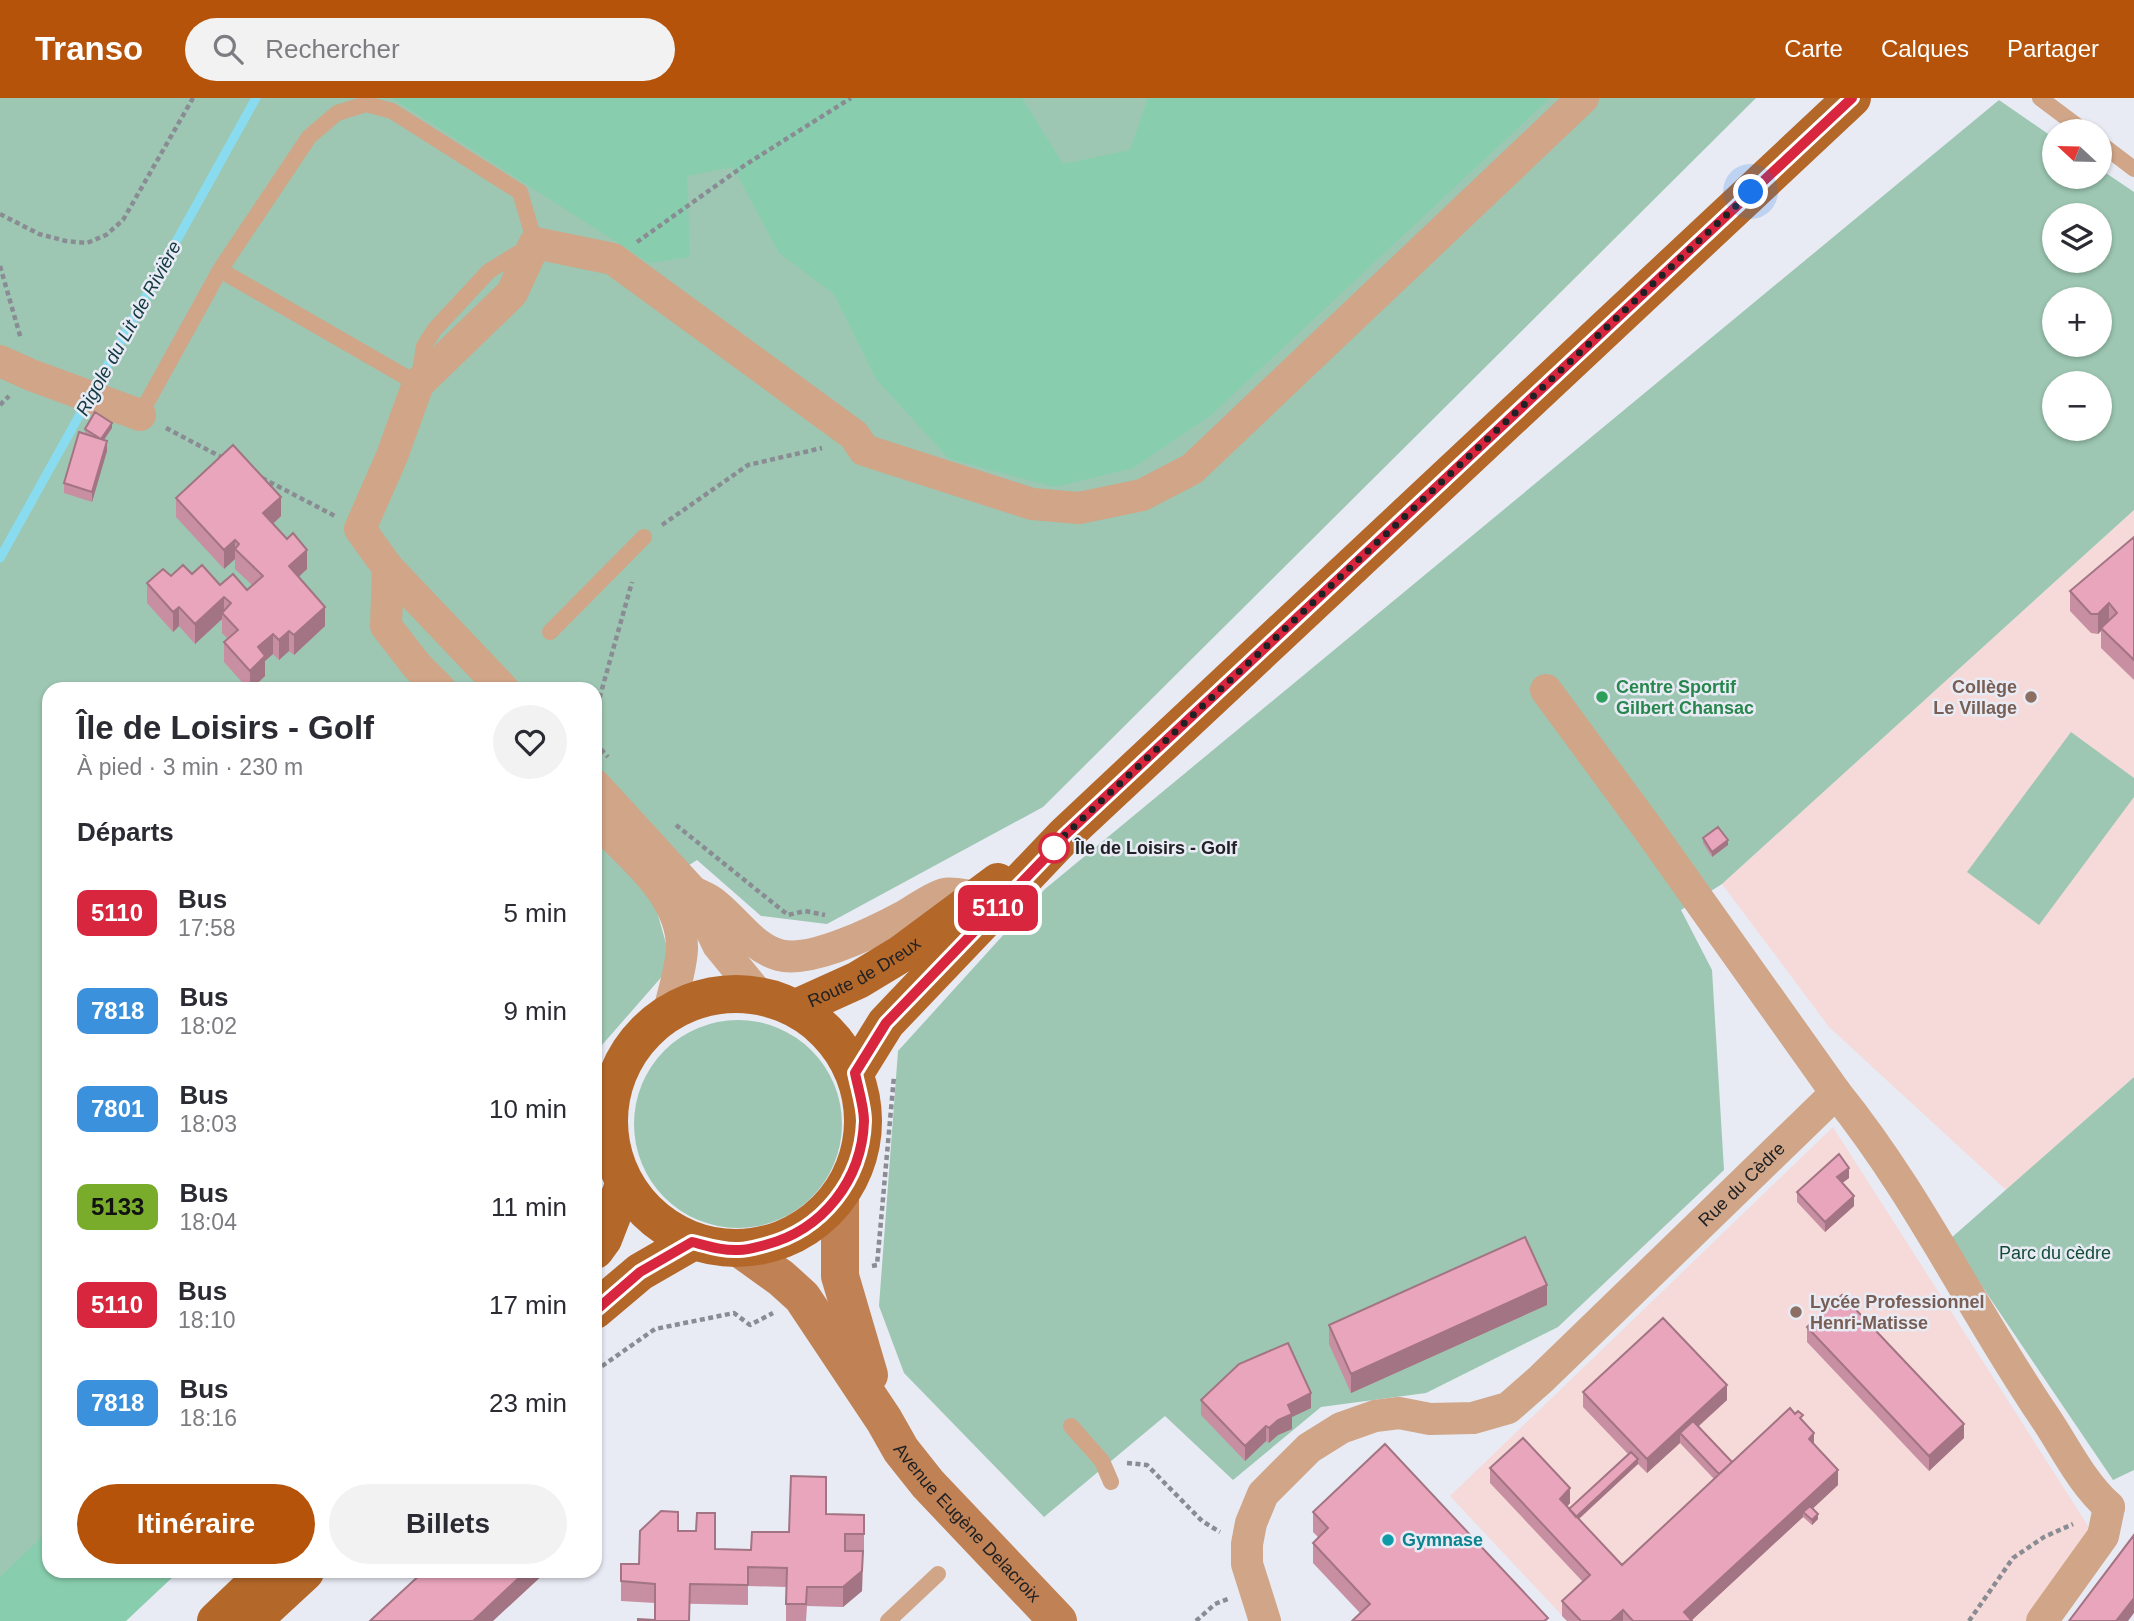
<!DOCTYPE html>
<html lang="fr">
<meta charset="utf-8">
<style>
:root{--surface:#fff;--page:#f2f2f3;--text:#2b2b33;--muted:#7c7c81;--accent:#b45309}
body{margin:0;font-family:Helvetica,sans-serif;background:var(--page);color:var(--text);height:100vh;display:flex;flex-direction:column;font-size:26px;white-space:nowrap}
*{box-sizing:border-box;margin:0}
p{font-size:23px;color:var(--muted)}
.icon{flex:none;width:38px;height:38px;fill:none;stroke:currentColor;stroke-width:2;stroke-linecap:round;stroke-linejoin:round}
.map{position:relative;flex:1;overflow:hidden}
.sheet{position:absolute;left:42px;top:584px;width:560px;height:896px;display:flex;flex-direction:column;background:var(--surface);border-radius:21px;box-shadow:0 2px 5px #0004}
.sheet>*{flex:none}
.badge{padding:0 14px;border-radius:10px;font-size:24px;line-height:46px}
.needle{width:46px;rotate:292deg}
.fabs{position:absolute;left:2042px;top:21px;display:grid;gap:14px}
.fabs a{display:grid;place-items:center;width:70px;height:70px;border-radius:50%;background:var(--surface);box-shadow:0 2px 5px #0004;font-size:35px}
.you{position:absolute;width:35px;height:35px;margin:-18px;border:5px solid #fff;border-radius:50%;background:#1a73e8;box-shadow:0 0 0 10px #1a73e833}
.map>.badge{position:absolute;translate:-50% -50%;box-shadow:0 0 0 4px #fff}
h2{padding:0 35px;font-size:26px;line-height:63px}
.round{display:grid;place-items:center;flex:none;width:74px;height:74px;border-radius:37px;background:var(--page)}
.headline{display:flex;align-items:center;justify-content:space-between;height:119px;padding:0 35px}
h1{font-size:33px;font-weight:700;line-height:52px}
.action{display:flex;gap:14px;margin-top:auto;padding:14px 35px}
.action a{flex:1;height:80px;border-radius:42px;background:var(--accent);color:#fff;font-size:28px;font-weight:700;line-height:80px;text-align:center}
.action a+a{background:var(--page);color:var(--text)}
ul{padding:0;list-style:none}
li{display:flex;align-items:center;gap:21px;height:98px;padding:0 35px}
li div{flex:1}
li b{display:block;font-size:26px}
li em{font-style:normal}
li .badge{min-width:77px;font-weight:700;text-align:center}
header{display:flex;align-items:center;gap:42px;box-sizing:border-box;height:98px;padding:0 35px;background:var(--accent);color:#fff}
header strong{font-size:33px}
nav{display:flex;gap:38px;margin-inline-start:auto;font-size:24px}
.search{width:490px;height:63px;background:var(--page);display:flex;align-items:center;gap:18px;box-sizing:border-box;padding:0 24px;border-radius:38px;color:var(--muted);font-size:26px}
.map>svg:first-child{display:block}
.education{fill:#f5dad9}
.green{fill:#9dc7b3;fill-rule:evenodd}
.forest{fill:#88ceae}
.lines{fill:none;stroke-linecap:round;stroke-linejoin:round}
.stream{stroke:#89dcef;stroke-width:9}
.path{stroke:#8a8c93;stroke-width:4.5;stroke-dasharray:5 3.5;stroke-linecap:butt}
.lane{stroke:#d0a588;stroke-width:16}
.street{stroke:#d0a588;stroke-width:32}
.secondary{stroke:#c08255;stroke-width:38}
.primary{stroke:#b36729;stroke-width:38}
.wall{fill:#c88ea1;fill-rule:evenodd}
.shaded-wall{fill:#a37483}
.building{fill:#e9a5bb;stroke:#a37483;stroke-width:2}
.line-casing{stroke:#fff;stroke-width:16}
.line{stroke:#d7263d;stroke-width:10}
.walk{stroke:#202124;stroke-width:7;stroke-dasharray:0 12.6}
.leisure-dot{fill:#2e9e5b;stroke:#e8ebf4;stroke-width:2.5}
.education-dot{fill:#8d6e63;stroke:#e8ebf4;stroke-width:2.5}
.stop-dot{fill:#fff;stroke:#d7263d;stroke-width:3.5}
.culture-dot{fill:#0f9aa8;stroke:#e8ebf4;stroke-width:2.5}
.labels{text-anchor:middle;stroke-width:5;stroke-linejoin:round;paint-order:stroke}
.leisure-label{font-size:18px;font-weight:bold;fill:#27864d;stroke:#e8ebf4;text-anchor:start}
.education-label{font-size:18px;font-weight:bold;fill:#785e54;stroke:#e8ebf4;text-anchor:end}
.stop-label{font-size:18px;font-weight:bold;fill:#202124;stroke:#e8ebf4;text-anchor:start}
.street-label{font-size:18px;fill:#202124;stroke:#e8ebf4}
.park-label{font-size:18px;fill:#134b36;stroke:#e8ebf4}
.culture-label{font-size:18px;font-weight:bold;fill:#0d838f;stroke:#e8ebf4;text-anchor:start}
.water-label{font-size:19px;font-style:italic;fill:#133a42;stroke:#e8ebf4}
</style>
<header>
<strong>Transo</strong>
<div class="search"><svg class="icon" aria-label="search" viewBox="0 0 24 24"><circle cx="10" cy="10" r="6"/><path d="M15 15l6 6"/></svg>Rechercher</div>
<nav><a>Carte</a><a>Calques</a><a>Partager</a></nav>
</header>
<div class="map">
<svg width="2134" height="1523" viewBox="0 0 2134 1523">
<rect width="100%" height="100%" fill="#e8ebf4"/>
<path class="education" d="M2134 412V979L2006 1092 1829 929 1722 786Z
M1833 1029 2092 1434 2026 1523H1567L1450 1398Z"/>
<path class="green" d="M0 0H1756L1043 709 827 826 761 818 697 762 651 792 672 867 595 955V592H49V1474H178L125 1523H0Z
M1999 2 2054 40V79H2100V71L2134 94V412L1722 786 1681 812 1712 872 1724 1072 1558 1229 1426 1295 1321 1309 1233 1382 1165 1318 1044 1419 904 1275 879 1208 898 953 1045 791ZM2054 117H2100V163H2054ZM2054 201H2100V247H2054ZM2054 285H2100V331H2054Z
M2071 634 2134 680V699L2039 827 1967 774Z
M634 1026a104 104 0 1 1 208 0a104 104 0 1 1-208 0Z
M2134 979V1372L2113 1382 1950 1141Z"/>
<path class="forest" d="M392 0H1022L1063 66 1130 52 1148 0H1550L1210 318 1133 370 1055 389 949 361 876 281 834 196 779 155 733 69 687 78 690 159 649 165Z
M49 1432V1474H178L126 1523H0V1479Z"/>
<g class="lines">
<path class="stream" d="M0 460 256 0"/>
<path class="path" d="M0 116 39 136 66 143 87 145 106 137 123 122 193 0
M637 144 745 67 851 0
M0 168 21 241
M0 307 9 298
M166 330 223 360
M262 380 335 418
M662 427 748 367 822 350
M595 616 632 484
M595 645 608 659
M676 727 788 817 805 813 825 817
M872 1168 877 1167 894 978
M595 1273 655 1231 734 1215 750 1227 773 1215
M1127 1365 1147 1367 1202 1423 1220 1434
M1196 1523 1215 1506 1228 1501
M1969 1523 2013 1460 2044 1439 2073 1426"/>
<path class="lane" d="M2040 0 2084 33
M2100 45 2134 71
M140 317 220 172 309 39 337 15 366 6 392 13 520 94 535 145 489 173 435 231 424 248 418 286 220 172
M550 534 644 439
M1071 1328 1102 1363 1111 1384
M888 1523 938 1476"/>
<g class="street">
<path d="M0 263 31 277 140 317"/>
<path d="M388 470 386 528 417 568 441 592"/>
<path d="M504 592 388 470 360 431 392 358 418 286 512 195 535 145 613 161 854 337 864 352 1032 406 1079 410 1142 397 1192 371 1583 0"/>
<path d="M1546 592 1649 732 1836 995"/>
<path d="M595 687 693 794 718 847 758 896"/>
<path d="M595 721C629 757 683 796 682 851 681 872 673 894 669 914"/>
<path d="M693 794C701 798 710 801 716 807 736 823 753 850 779 857 811 866 878 832 906 817 918 810 931 800 944 796 953 794 967 798 976 799"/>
<path id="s1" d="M1265 1523 1247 1466V1446L1251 1425 1263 1396 1309 1350 1341 1330 1375 1318 1399 1315 1430 1321 1473 1320 1508 1310 1541 1281 1836 995C1917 1095 1972 1212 2044 1318 2065 1349 2081 1384 2109 1409"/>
<path d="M2042 1523 2103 1438 2109 1409"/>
</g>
<g class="secondary">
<path d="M840 1097V1178L869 1277"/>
<path id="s2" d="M742 1152 781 1180 802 1199 884 1322 901 1352 928 1386 1058 1523"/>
</g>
<g class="primary">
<circle cx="736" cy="1023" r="127"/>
<path id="s3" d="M796 910 858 882 901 856 998 784"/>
<path d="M855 975 886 925 1065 737 1852 0"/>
<path d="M595 1152 603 1141 624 1087"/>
<path d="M595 1212 640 1174 692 1144"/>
<path d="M216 1523 264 1477"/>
<path d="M252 1523 305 1474"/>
</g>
</g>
<path class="wall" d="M112 330 104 342 107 353 92 404 64 395V385L85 336V331Z
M176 400 281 418 273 426 307 471 298 479 325 528 294 557 289 553 279 562 273 556 265 563V578L251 592H249L224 564V544L228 541 222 535V521L195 546 179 528 173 534 147 505V485L171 478 192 476 220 487 247 492 252 487 235 471V461L224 471 176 419Z
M2134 439V582L2101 550V533L2098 536 2091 535 2070 513V493Z
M1703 740 1728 747 1712 759 1703 745Z
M1849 1080 1842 1085 1854 1108 1825 1134 1797 1104V1094Z
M1547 1207 1351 1295 1329 1246V1227Z
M1807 1229 1964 1340 1929 1373 1807 1244Z
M1583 1294 1727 1302 1698 1329 1732 1364 1803 1323 1814 1347 1838 1387 1813 1410 1818 1421 1812 1427 1803 1419 1692 1522V1523H1567L1562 1518V1503L1583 1484 1490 1385V1370L1570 1405 1567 1409 1569 1411 1628 1356 1583 1309ZM1680 1345 1714 1381 1622 1467 1579 1421 1638 1366 1647 1375Z
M1201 1302 1311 1310 1292 1319V1331L1278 1337 1269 1345 1266 1343 1245 1363 1201 1317Z
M1313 1414 1548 1523 1360 1515 1313 1465V1445L1319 1440 1313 1434Z
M826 1416 864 1417V1455H863L862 1493 843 1509 807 1508 806 1523H786V1489L748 1488V1507L655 1505 621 1503V1466H639L678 1433 715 1451 751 1452Z"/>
<path class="shaded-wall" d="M112 325V330L101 346V341Z
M107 343V353L92 404V394Z
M281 399V418L263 435V415Z
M235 442V461L224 471V452Z
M307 452V471L289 488V468Z
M224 499V517L222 515V521L195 546V526Z
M2109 505V524L2101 530V533L2098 536V516Z
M179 509V528L173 534V514Z
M325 509V528L294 557V537Z
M289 533V553L279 562V542Z
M273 536V556L265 563V578L250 592V573L258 549Z
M1728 742V747L1712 759V754Z
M1849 1070V1080L1837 1089V1079Z
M1854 1098V1108L1825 1134V1124Z
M1547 1187V1207L1351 1295V1276Z
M1727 1287V1302L1685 1340 1680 1335V1345L1647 1375V1361Z
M1311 1295V1310L1292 1319V1331L1278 1337 1269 1345V1330L1288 1307Z
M1964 1326V1340L1929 1373V1358Z
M1266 1328V1343L1245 1363V1348Z
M1814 1335V1350L1809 1341Z
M1638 1361V1366L1571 1428V1423Z
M1838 1372V1387L1806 1417 1803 1414V1419L1691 1523 1684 1514Z
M1570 1390V1405L1560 1416V1401Z
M1818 1416V1421L1812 1427V1422Z
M863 1453 862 1493 843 1509V1489Z
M525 1474H546L493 1523H473Z
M2134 1500V1515L2128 1523H2116Z
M1623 1512V1523H1611Z"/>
<path class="building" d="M95 314 112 325 101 341 85 331Z
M79 334 107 343 92 394 64 385Z
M233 347 281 399 263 415 287 441 293 435 307 452 289 468 325 509 294 537 289 533 279 542 273 536 258 549 265 558 250 573 224 544 238 532 222 515 231 505 224 499 195 526 179 509 173 514 147 485 163 471 171 478 183 467 192 476 202 467 220 487 233 476 247 492 263 478 235 451 239 446 235 442 224 452 176 400Z
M2134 439V562L2101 530 2117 515 2109 505 2098 516H2091L2070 493Z
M1718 729 1728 742 1712 754 1703 740Z
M1839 1056 1849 1070 1837 1079 1854 1098 1825 1124 1797 1094Z
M1525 1139 1547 1187 1351 1276 1329 1227Z
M1842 1197 1964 1326 1929 1358 1807 1229Z
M1663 1220 1727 1287 1647 1361 1583 1294Z
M1288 1245 1311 1295 1288 1307 1292 1316 1278 1322 1269 1330 1266 1328 1245 1348 1201 1302 1239 1266Z
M1790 1310 1795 1316 1798 1313 1803 1317 1800 1320 1814 1335 1809 1341 1838 1372 1684 1514 1692 1523H1633L1623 1512 1611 1523H1581L1562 1503 1590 1477 1490 1370 1523 1340 1570 1390 1560 1401 1622 1467Z
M1693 1323 1732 1364 1719 1376 1680 1335Z
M1385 1346 1548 1520 1544 1523H1352L1370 1506 1313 1445 1328 1430 1313 1414Z
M1631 1354 1638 1361 1576 1419 1569 1411Z
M791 1378 826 1379V1416L864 1417V1436H845V1453H863L862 1473 843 1489H807L806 1506H786L787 1470 748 1469V1487L690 1486 689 1523H638V1521L655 1522V1486L621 1483V1466H639L640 1433 661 1413 678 1414V1433H696L697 1415H715V1451L751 1452 752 1434H789Z
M1810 1408 1818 1416 1812 1422 1803 1414Z
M2134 1437V1500L2116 1523H2069Z
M423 1474H525L473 1523H370Z"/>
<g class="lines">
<defs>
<path id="line" d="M595 1213 640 1174 692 1144C708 1148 723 1153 739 1152 748 1152 757 1149 765 1147 823 1132 862 1082 864 1023 864 1008 858 990 855 975L886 925 1047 758 1065 737 1852 0"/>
</defs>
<use href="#line" class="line-casing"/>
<use href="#line" class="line"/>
<path class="walk" d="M1054 750 1047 758 1065 737 1751 94"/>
</g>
<circle class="leisure-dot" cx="1602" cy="599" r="7"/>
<g class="education-dot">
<circle cx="2031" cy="599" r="7"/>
<circle cx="1796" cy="1214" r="7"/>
</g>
<circle class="stop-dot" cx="1054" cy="750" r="14"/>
<circle class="culture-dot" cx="1388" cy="1442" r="7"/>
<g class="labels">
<g class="leisure-label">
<text x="1616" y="595">Centre Sportif<tspan x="1616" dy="21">Gilbert Chansac</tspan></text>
</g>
<g class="education-label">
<text x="2017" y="595">Collège<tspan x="2017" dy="21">Le Village</tspan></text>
<text x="1810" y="1210" text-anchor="start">Lycée Professionnel<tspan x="1810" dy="21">Henri-Matisse</tspan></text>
</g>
<g class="stop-label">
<text x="1075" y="756">Île de Loisirs - Golf</text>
</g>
<g class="street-label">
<text dy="6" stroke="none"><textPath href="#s3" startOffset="77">Route de Dreux</textPath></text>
<text dy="6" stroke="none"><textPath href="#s1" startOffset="730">Rue du Cèdre</textPath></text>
<text dy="6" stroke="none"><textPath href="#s2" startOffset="357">Avenue Eugène Delacroix</textPath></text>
</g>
<g class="park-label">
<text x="2055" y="1161">Parc du cèdre</text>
</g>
<g class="culture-label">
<text x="1402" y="1448">Gymnase</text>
</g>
<g class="water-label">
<text transform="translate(128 230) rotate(-61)" y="7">Rigole du Lit de Rivière</text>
</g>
</g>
</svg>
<div class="fabs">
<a><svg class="needle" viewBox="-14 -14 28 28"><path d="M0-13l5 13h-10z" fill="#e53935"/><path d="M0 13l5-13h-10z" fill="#7c7c81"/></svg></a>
<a><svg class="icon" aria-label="layers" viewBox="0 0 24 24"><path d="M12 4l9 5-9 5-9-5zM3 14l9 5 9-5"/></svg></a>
<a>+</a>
<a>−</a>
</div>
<div class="you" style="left:1751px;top:94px"></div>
<b class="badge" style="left:998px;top:810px;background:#d7263d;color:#fff">5110</b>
<section class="sheet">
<div class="headline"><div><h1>Île de Loisirs - Golf</h1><p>À pied · 3 min · 230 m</p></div><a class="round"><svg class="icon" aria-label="heart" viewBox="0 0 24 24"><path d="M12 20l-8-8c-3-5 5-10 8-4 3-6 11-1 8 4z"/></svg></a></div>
<h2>Départs</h2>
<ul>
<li><span class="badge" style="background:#d7263d;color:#fff">5110</span><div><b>Bus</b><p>17:58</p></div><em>5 min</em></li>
<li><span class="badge" style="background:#3c91dc;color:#fff">7818</span><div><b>Bus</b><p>18:02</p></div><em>9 min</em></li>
<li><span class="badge" style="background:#3c91dc;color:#fff">7801</span><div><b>Bus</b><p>18:03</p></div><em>10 min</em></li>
<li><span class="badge" style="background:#79ac2b;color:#111">5133</span><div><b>Bus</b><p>18:04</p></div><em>11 min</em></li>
<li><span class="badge" style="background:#d7263d;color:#fff">5110</span><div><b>Bus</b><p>18:10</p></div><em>17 min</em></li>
<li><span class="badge" style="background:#3c91dc;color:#fff">7818</span><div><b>Bus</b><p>18:16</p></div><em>23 min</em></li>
</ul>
<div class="action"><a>Itinéraire</a><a>Billets</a></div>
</section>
</div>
